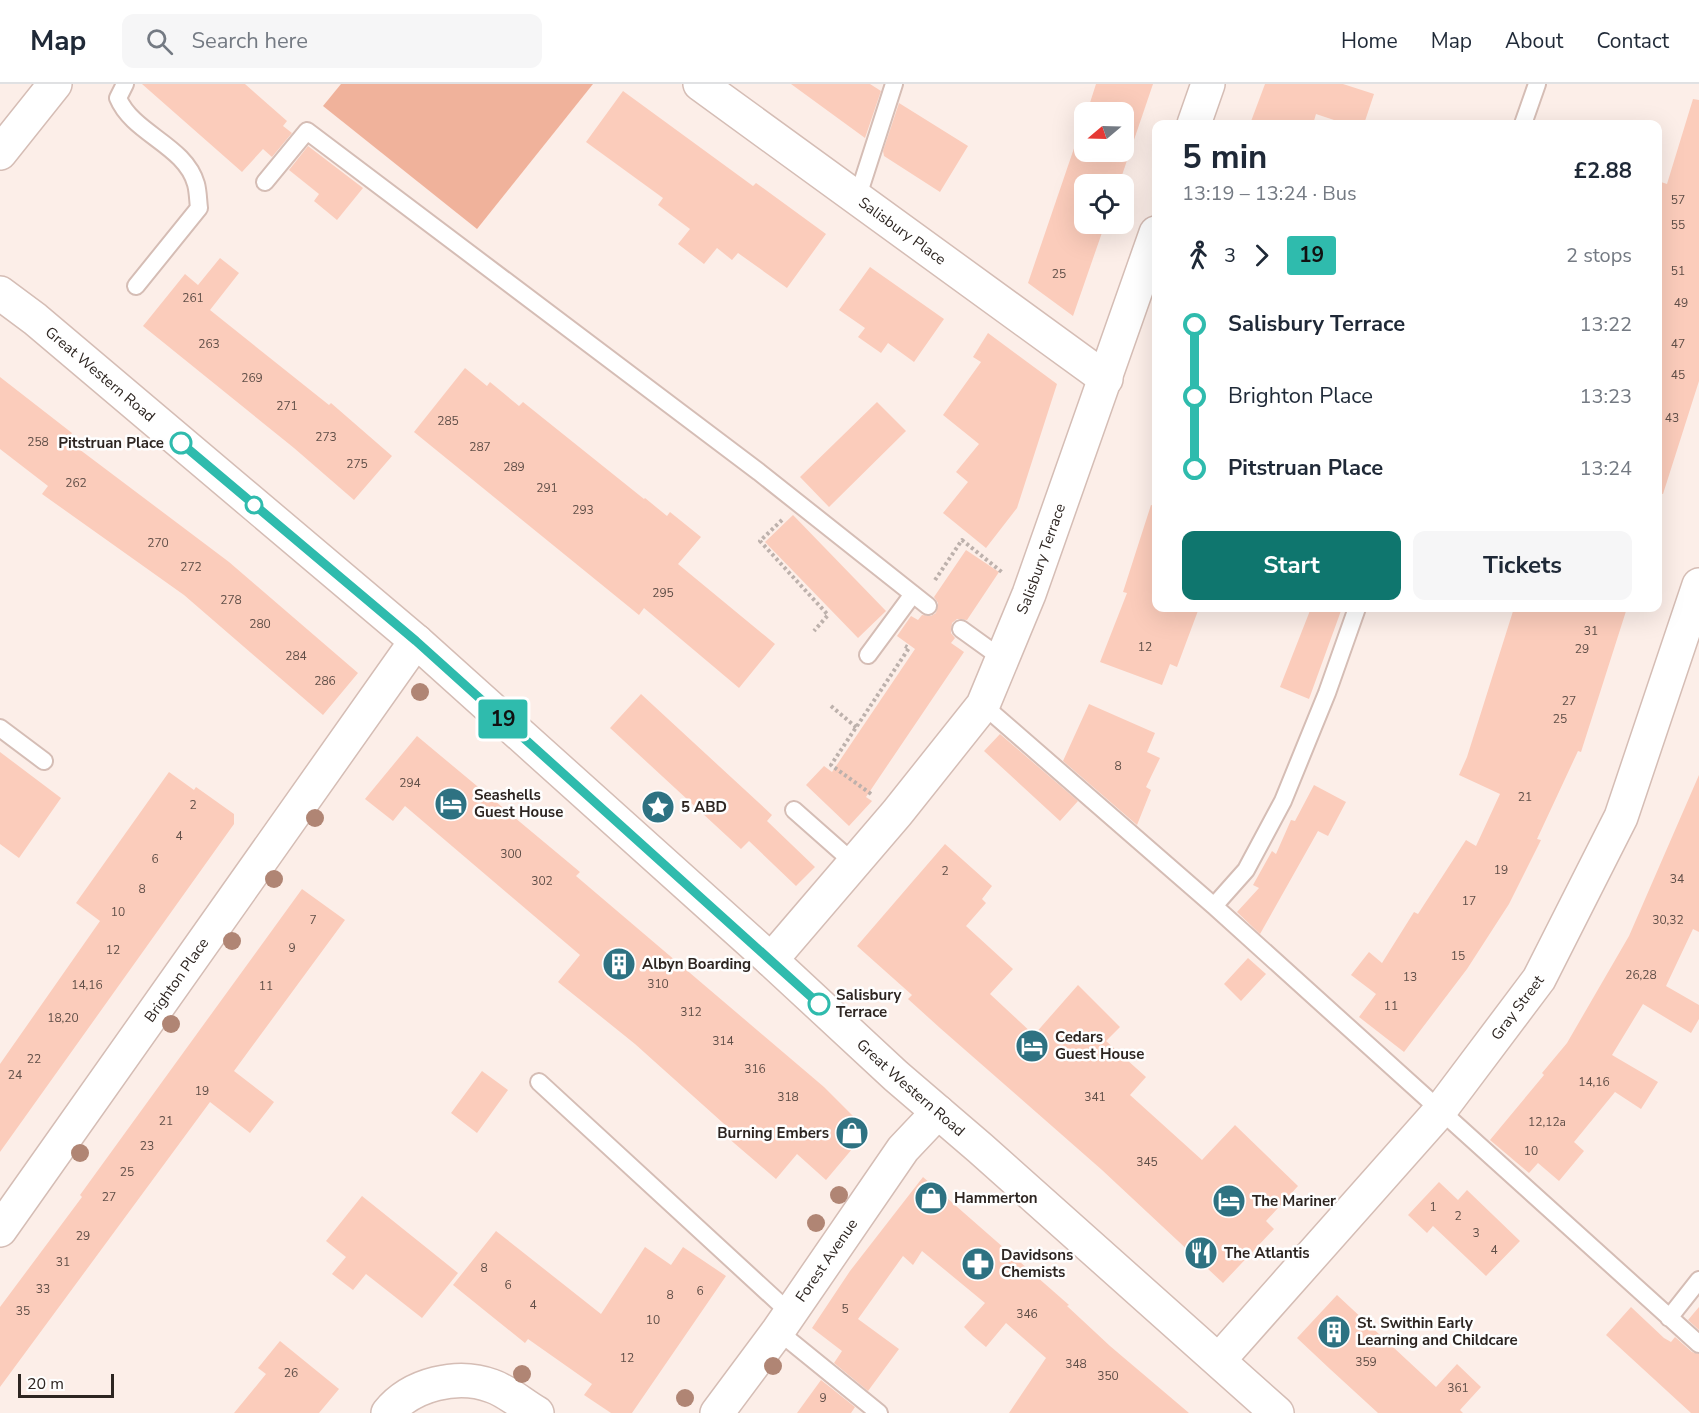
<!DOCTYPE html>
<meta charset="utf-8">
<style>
:root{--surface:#fff;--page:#f6f6f7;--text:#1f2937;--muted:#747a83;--line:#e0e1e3;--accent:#0f766e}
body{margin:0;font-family:"Nunito Sans",sans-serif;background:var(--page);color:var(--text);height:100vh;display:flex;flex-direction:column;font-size:22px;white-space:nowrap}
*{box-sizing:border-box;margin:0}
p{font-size:20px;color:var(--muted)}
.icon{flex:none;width:33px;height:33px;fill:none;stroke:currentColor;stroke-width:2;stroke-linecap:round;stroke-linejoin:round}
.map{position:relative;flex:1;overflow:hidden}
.sheet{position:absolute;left:1152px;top:36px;width:510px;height:492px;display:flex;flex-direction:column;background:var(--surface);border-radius:12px;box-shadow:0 6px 24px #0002}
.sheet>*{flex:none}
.badge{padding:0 12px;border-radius:4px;font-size:21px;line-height:39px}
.needle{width:39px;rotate:251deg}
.controls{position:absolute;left:1074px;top:18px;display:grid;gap:12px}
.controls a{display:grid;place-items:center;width:60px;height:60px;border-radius:12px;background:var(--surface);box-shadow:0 6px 24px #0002;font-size:30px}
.scale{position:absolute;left:18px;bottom:15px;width:96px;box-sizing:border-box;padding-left:6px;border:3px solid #2d2521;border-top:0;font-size:16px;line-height:21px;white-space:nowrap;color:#2d2521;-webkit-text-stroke:4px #fefefe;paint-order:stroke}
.map>.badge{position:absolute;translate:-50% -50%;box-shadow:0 0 0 3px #fff}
.legs{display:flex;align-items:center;gap:9px;height:66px;padding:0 30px;font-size:20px}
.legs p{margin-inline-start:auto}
.head{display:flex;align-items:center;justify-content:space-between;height:102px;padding:0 30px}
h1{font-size:33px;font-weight:700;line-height:45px}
.button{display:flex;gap:12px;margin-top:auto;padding:12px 30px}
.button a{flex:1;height:69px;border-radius:12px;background:var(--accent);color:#fff;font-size:24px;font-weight:700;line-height:69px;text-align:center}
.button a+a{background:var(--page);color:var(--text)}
ul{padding:0 30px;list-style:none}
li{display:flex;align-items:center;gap:21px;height:72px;font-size:22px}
li i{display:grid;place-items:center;width:9px;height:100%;margin:0 8px;background:currentColor}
li i::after{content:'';width:15px;height:15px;margin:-8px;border:4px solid;border-radius:50%;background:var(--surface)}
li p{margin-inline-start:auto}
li:first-child i{background:linear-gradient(#0000 50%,currentColor 0)}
li:last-child i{background:linear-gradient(currentColor 50%,#0000 0)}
header{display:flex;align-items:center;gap:36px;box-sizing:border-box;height:84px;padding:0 30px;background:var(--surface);border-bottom:2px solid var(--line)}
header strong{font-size:28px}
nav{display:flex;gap:33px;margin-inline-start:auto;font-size:21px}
.search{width:420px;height:54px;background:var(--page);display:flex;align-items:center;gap:15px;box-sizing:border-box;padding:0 21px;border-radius:12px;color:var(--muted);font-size:22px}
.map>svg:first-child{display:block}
.green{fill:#f0b29b}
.building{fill:#fbccbb}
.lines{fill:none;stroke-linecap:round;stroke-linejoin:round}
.service-casing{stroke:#d5bdb5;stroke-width:20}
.minor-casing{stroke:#d5bdb5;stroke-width:36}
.tertiary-casing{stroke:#d5bdb5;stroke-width:36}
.primary-casing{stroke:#d5bdb5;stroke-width:36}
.path{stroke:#bdb1ac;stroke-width:4;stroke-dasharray:3 3;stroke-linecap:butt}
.service{stroke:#fff;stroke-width:16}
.minor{stroke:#fff;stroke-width:33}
.tertiary{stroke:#fff;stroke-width:33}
.primary{stroke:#fff;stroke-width:33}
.tree{fill:#b08574}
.line-1-casing{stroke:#fff;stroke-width:14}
.line-1{stroke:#2fbbad;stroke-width:9}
.stop-1-dot{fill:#fff;stroke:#2fbbad;stroke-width:3}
.labels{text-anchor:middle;stroke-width:5;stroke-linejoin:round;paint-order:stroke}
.number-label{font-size:12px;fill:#604f48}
.street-label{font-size:15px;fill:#2d2521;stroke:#fefefe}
.stop-label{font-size:15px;font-weight:bold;fill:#2d2521;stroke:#fefefe;text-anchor:end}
.poi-label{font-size:15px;font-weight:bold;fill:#2d2521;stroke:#fefefe;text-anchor:start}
</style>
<header>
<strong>Map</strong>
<div class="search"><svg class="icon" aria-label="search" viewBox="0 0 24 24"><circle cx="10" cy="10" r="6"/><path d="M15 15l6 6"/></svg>Search here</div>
<nav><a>Home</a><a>Map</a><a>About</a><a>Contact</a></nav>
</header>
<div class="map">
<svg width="1699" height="1329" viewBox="0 0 1699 1329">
<rect width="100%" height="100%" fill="#fceee8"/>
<path class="green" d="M341 0H593L477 145 323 22Z"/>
<path class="building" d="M142 0H245L287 37 283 42 292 49 272 73 263 65 242 88Z
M791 0H870L881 7 865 54Z
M1096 0H1153L1119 100H1084V140H1105L1073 232 1028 199 1084 35V68H1124V28H1087Z
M1265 0H1343L1374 10 1364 40H1346L1316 30 1313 40H1250Z
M623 7 753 102 756 99 826 150 787 204 738 169 732 176 717 164 704 180 678 160 690 145 658 121 663 114 586 58Z
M1693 15 1699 16V297L1663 410 1658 409V97L1667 100Z
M899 19 968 62 940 108 884 72 883 67Z
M308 62 363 104 337 136 314 117 319 110 289 86Z
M220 174 239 189 210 226 329 321 331 319 392 372 354 416 294 364 143 242 185 190 198 201Z
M870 183 944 235 914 278 888 259 881 269 858 253 865 244 839 226Z
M988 249 1057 300 1017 424 986 464 943 429 968 398 956 388 979 360 943 331 981 278 973 273Z
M465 284 487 302 490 298 519 322 523 318 644 415 645 414 667 432 670 428 701 453 678 480 775 560 739 604 644 524 639 531 414 348Z
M0 293 72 349 67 356 229 478 358 589 323 631 184 511 42 410 48 402 0 365Z
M877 318 906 347 829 423 800 393Z
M1151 421 1156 422V524H1199L1177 583 1170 580 1162 601 1100 578 1127 509 1123 508Z
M793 431 886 527 858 554 765 458Z
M966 466 999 488 967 536 957 535 952 539 951 549 955 554 951 559 964 568 866 713 872 717 849 742 806 701 824 682 832 688 915 565 897 552 911 532 918 536 922 531 931 532 936 529 938 519 934 513Z
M1311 524H1342L1309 615 1280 603Z
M1514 524H1627L1581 668 1578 667 1537 755 1541 756 1509 820 1467 885 1404 968 1359 933 1376 910 1351 891 1369 868 1382 879 1414 828 1418 830 1466 756 1476 762 1500 710 1459 691 1467 673Z
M641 610 772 731 767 737 815 783 796 802 749 757 741 765 610 644Z
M1089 620 1155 649 1147 668 1160 674 1146 703 1151 706 1137 741 1063 677Z
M1000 650 1078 717 1060 737 984 667Z
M417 652 580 788 576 792 824 1003 860 1039 863 1052 826 1096 797 1070 776 1095 727 1053 732 1047 635 960 558 898 580 871 405 722 393 737 365 715Z
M0 668 61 714 19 774 0 760Z
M169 688 194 706 196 703 234 730V740L0 1068V980L100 837 76 819Z
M1699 691V848L1693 845 1666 902 1699 921V935L1691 949 1643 920 1612 971 1658 998 1641 1025 1615 1008 1574 1058 1584 1067 1559 1097 1538 1079 1529 1089 1490 1056 1544 991 1542 989 1567 959 1629 852Z
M1314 701 1346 718 1328 752 1318 747 1260 850 1237 828 1259 804 1253 801 1272 767 1276 770 1291 736 1295 737Z
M945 760 992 802 982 815 986 819 966 842 1013 885 990 910 1034 951 1078 901 1120 943 1106 957 1146 993 1130 1011 1202 1076 1235 1041 1298 1102 1266 1137 1274 1145 1223 1199 1102 1086 940 944 908 915 912 911 857 862Z
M302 805 345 836 234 987 274 1018 250 1049 210 1018 0 1303V1223L82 1113 80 1111Z
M1248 874 1266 890 1241 917 1224 900Z
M482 987 508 1006 477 1049 451 1029Z
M923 1093 1069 1221 1067 1222 1110 1262 1189 1329H1009L1046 1274 1006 1239 986 1263 973 1252 964 1243 985 1219 922 1167 913 1181 903 1172 858 1235 899 1265 868 1307 834 1279 842 1267 812 1244 850 1187Z
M1439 1098 1458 1116 1467 1106 1520 1157 1486 1192 1433 1142 1427 1149 1408 1131Z
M362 1112 458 1189 422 1234 366 1190 353 1206 332 1190 346 1173 326 1157Z
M496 1147 601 1230 645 1163 671 1181 683 1163 726 1192 632 1329H611L584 1311 592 1300 528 1255 525 1259 453 1201Z
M1337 1211 1436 1303 1457 1280 1481 1303 1460 1326 1463 1329H1378L1330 1285 1297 1254Z
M1631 1223 1664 1254 1671 1258 1675 1253 1692 1268 1699 1270V1329H1691L1606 1251Z
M1699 1223V1246L1688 1236Z
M280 1257 339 1305 319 1329H234L266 1290 258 1284Z
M821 1296 855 1323 851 1329H797Z"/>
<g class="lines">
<defs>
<path id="service" d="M125 0 118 14C133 50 185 61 196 100 198 107 198 116 199 124L136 202
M1523 40 1537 0
M265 98 307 47 759 388 928 522
M857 115 894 0
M961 545 1004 576
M868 571 913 510
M983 621 1214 822 1699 1260
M0 644 44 677
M794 726 854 779
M1214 822 1246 786 1283 717 1327 609 1357 524
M539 998 790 1229
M1669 1234 1699 1196
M778 1247 879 1329"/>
<g id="minor">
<path id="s1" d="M700 0 1106 295"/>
<path d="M1194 40 1208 0"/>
<path d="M0 69 55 0"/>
<path id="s2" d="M771 876 897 729 983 621 1029 510 1156 149"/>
<path id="s3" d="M0 1146 416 557"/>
<path id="s4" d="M1219 1276 1439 1028 1539 895 1621 733 1699 501"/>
<path d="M388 1329C411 1300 458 1289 492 1302 507 1307 523 1321 537 1329"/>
</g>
<g id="tertiary">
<path id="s5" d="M717 1329 778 1247 903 1065 938 1028"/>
</g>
<g id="primary">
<path id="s6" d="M0 209 35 235 416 557 771 876 896 992 980 1064 1277 1329"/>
</g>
</defs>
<use href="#service" class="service-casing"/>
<use href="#minor" class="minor-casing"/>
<use href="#tertiary" class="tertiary-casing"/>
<use href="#primary" class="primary-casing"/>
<path class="path" d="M782 436 760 457 828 531 814 547
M935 496 962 456 1003 489
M831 622 857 644
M871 710 831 681 909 564 905 562"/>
<use href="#service" class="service"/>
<use href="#minor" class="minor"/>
<use href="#tertiary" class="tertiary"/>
<use href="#primary" class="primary"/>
</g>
<g class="tree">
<circle cx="420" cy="608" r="9"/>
<circle cx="315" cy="734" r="9"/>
<circle cx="274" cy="795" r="9"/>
<circle cx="232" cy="857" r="9"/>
<circle cx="171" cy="940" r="9"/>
<circle cx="80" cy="1069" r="9"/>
<circle cx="839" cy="1111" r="9"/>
<circle cx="816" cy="1139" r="9"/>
<circle cx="773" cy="1282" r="9"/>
<circle cx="522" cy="1290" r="9"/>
<circle cx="685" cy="1314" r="9"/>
</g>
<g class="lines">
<defs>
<path id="line-1" d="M181 359 416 557 819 920"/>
</defs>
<use href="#line-1" class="line-1-casing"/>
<use href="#line-1" class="line-1"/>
</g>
<defs>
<symbol id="hotel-disc" viewBox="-11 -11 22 22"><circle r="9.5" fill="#2e7282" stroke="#fefefe"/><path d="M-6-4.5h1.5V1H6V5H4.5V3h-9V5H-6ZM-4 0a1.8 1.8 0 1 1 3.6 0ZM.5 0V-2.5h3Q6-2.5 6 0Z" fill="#fff"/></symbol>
<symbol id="sight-disc" viewBox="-11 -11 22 22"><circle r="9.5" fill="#2e7282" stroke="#fefefe"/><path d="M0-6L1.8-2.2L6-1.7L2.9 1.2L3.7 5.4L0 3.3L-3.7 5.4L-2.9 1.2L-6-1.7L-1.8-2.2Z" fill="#fff"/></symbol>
<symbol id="building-disc" viewBox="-11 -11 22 22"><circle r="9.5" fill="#2e7282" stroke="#fefefe"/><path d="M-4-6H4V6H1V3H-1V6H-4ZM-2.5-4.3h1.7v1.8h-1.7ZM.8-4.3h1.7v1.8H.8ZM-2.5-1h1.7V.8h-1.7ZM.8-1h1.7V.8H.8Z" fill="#fff"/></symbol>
<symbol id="shop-disc" viewBox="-11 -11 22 22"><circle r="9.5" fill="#2e7282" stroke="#fefefe"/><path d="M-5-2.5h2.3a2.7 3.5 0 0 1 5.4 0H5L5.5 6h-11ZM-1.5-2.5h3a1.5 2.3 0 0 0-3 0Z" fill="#fff"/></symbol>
<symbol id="restaurant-disc" viewBox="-11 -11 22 22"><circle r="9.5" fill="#2e7282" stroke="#fefefe"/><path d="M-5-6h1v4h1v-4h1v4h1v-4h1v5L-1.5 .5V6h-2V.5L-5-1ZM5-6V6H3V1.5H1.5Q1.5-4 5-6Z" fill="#fff"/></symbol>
<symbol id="pharmacy-disc" viewBox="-11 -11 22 22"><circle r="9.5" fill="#2e7282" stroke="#fefefe"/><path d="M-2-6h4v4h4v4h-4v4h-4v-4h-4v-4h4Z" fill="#fff"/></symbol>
</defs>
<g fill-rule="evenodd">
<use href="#hotel-disc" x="432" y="701" width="38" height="38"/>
<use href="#sight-disc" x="639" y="704" width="38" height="38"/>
<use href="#building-disc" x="600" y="861" width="38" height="38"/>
<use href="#hotel-disc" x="1013" y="943" width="38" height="38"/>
<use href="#shop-disc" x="833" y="1030" width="38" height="38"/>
<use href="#shop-disc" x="912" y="1095" width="38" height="38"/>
<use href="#hotel-disc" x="1210" y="1098" width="38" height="38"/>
<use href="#restaurant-disc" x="1182" y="1150" width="38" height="38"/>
<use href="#pharmacy-disc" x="959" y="1161" width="38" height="38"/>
<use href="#building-disc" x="1315" y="1229" width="38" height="38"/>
</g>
<g class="stop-1-dot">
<circle cx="181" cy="359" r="10"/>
<circle cx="254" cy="421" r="8"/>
<circle cx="819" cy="920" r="10"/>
</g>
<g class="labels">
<g class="number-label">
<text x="1678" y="120">57</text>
<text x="1678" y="145">55</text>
<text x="1678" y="191">51</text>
<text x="1059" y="194">25</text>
<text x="193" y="218">261</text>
<text x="1681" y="223">49</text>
<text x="209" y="264">263</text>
<text x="1678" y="264">47</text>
<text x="1678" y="295">45</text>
<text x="252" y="298">269</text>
<text x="287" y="326">271</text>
<text x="1672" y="338">43</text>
<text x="448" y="341">285</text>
<text x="326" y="357">273</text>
<text x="38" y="362">258</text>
<text x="480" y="367">287</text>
<text x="357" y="384">275</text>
<text x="514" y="387">289</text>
<text x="76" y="403">262</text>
<text x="547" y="408">291</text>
<text x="583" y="430">293</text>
<text x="158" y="463">270</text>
<text x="191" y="487">272</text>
<text x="663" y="513">295</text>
<text x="231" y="520">278</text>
<text x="260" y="544">280</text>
<text x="1591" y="551">31</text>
<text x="1145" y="567">12</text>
<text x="1582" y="569">29</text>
<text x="296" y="576">284</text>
<text x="325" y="601">286</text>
<text x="1569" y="621">27</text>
<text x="1560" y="639">25</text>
<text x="1118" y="686">8</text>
<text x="410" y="703">294</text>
<text x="1525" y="717">21</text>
<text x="193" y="725">2</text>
<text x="179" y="756">4</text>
<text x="511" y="774">300</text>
<text x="155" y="779">6</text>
<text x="1501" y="790">19</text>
<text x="945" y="791">2</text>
<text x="1677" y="799">34</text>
<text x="542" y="801">302</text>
<text x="142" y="809">8</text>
<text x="1469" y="821">17</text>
<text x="118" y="832">10</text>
<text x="313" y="840">7</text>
<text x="1668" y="840">30,32</text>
<text x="292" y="868">9</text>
<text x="113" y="870">12</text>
<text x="1458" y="876">15</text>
<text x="1641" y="895">26,28</text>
<text x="1410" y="897">13</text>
<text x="658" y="904">310</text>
<text x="87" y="905">14,16</text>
<text x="266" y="906">11</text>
<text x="1391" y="926">11</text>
<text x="691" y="932">312</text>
<text x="63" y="938">18,20</text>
<text x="723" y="961">314</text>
<text x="34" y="979">22</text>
<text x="755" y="989">316</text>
<text x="15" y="995">24</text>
<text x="1594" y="1002">14,16</text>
<text x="202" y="1011">19</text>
<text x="788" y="1017">318</text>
<text x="1095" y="1017">341</text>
<text x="166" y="1041">21</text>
<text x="1547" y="1042">12,12a</text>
<text x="147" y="1066">23</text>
<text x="1531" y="1071">10</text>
<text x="1147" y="1082">345</text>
<text x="127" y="1092">25</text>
<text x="109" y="1117">27</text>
<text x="1433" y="1127">1</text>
<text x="1458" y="1136">2</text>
<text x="1476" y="1153">3</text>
<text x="83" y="1156">29</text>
<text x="1494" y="1170">4</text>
<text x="63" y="1182">31</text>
<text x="484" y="1188">8</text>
<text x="508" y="1205">6</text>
<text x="43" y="1209">33</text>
<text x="700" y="1211">6</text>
<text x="670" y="1215">8</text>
<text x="533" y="1225">4</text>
<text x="845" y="1229">5</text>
<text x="23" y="1231">35</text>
<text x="1027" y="1234">346</text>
<text x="653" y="1240">10</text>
<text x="627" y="1278">12</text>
<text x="1366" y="1282">359</text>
<text x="1076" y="1284">348</text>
<text x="291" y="1293">26</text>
<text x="1108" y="1296">350</text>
<text x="1458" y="1308">361</text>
<text x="823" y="1318">9</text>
</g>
<g class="street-label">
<text dy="5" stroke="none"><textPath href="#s1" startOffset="250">Salisbury Place</textPath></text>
<text dy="5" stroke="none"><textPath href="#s6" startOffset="129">Great Western Road</textPath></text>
<text dy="5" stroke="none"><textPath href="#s2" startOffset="489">Salisbury Terrace</textPath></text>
<text dy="5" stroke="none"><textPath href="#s3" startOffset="306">Brighton Place</textPath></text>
<text dy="5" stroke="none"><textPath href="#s4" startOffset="462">Gray Street</textPath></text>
<text dy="5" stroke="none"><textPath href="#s6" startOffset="1209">Great Western Road</textPath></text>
<text dy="5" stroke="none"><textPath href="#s5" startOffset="188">Forest Avenue</textPath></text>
</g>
<g class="stop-label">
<text x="164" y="364">Pitstruan Place</text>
<text x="836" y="916" text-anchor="start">Salisbury<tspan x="836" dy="17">Terrace</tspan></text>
</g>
<g class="poi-label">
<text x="474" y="716">Seashells<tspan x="474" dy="17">Guest House</tspan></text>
<text x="681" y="728">5 ABD</text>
<text x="642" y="885">Albyn Boarding</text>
<text x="1055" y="958">Cedars<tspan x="1055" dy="17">Guest House</tspan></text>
<text x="829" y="1054" text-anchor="end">Burning Embers</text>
<text x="954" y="1119">Hammerton</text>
<text x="1252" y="1122">The Mariner</text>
<text x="1224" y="1174">The Atlantis</text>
<text x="1001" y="1176">Davidsons<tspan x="1001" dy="17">Chemists</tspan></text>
<text x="1357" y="1244">St. Swithin Early<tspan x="1357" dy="17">Learning and Childcare</tspan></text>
</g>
</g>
</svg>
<div class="controls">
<a><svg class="needle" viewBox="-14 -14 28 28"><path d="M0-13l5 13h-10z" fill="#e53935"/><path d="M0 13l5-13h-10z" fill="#747a83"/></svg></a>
<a><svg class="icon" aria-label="locate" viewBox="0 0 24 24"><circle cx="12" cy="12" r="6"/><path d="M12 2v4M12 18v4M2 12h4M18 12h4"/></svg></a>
</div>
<div class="scale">20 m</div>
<b class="badge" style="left:503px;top:635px;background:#2fbbad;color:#111">19</b>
<section class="sheet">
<div class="head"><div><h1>5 min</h1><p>13:19 – 13:24 · Bus</p></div><b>£2.88</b></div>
<div class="legs"><svg class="icon" aria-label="walk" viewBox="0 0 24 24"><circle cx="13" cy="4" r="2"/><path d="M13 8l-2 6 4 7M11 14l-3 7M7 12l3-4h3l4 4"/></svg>3<svg class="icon" aria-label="forward" viewBox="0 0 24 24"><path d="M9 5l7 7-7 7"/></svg><b class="badge" style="background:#2fbbad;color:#111">19</b><p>2 stops</p></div>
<ul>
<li><i style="color:#2fbbad"></i><b>Salisbury Terrace</b><p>13:22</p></li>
<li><i style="color:#2fbbad"></i><span>Brighton Place</span><p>13:23</p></li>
<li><i style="color:#2fbbad"></i><b>Pitstruan Place</b><p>13:24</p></li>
</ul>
<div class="button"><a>Start</a><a>Tickets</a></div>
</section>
</div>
